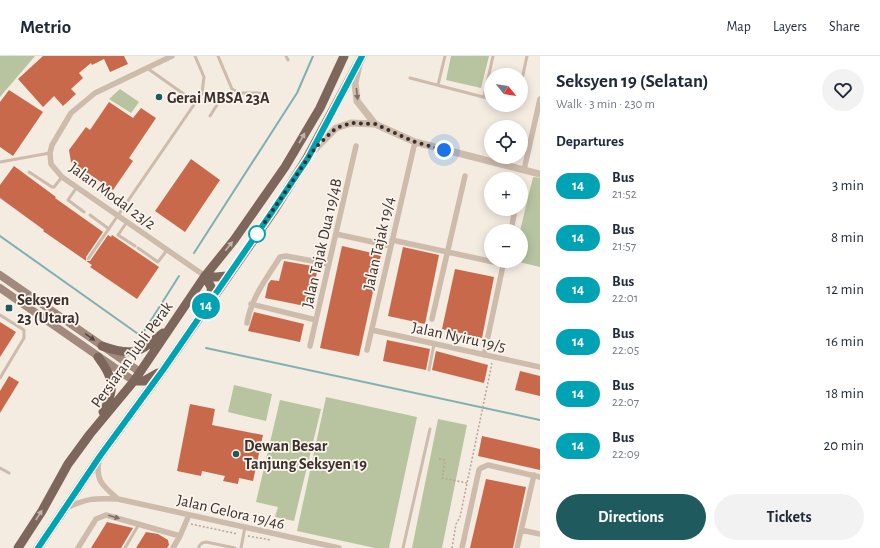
<!DOCTYPE html>
<meta charset="utf-8">
<style>
:root{--surface:#fff;--page:#f2f2f3;--text:#1f2937;--muted:#747a83;--line:#e0e1e3;--accent:#1f5a5e}
body{margin:0;font-family:"Alegreya Sans",sans-serif;background:var(--page);color:var(--text);height:100vh;display:flex;flex-direction:column;font-size:15px;white-space:nowrap}
*{box-sizing:border-box;margin:0}
p{font-size:13px;color:var(--muted)}
.icon{flex:none;width:22px;height:22px;fill:none;stroke:currentColor;stroke-width:2;stroke-linecap:round;stroke-linejoin:round}
.map{position:relative;flex:1;overflow:hidden}
.details{display:flex;flex-direction:column;background:var(--surface);width:340px}
.details>*{flex:none}
.badge{padding:0 8px;border-radius:13px;font-size:14px;line-height:26px}
.needle{width:26px;rotate:120deg}
.controls{position:absolute;left:484px;top:12px;display:grid;gap:8px}
.controls a{display:grid;place-items:center;width:44px;height:44px;border-radius:50%;background:var(--surface);box-shadow:0 2px 10px #0003;font-size:20px}
.you{position:absolute;width:20px;height:20px;margin:-10px;border:3px solid #fff;border-radius:50%;background:#1a73e8;box-shadow:0 0 0 6px #1a73e833}
.map>.badge{position:absolute;translate:-50% -50%;box-shadow:0 0 0 2px #fff}
h2{padding:0 16px;font-size:15px;line-height:36px}
.round{display:grid;place-items:center;flex:none;width:42px;height:42px;border-radius:21px;background:var(--page)}
.headline{display:flex;align-items:center;justify-content:space-between;height:68px;padding:0 16px}
h1{font-size:19px;font-weight:600;line-height:30px}
.primary-button{display:flex;gap:8px;margin-top:auto;padding:8px 16px}
.primary-button a{flex:1;height:46px;border-radius:24px;background:var(--accent);color:#fff;font-size:16px;font-weight:600;line-height:46px;text-align:center}
.primary-button a+a{background:var(--page);color:var(--text)}
ul{padding:0;list-style:none}
li{display:flex;align-items:center;gap:12px;height:52px;padding:0 16px}
li div{flex:1}
li b{display:block;font-size:15px}
li em{font-style:normal}
li .badge{min-width:44px;font-weight:700;text-align:center}
header{display:flex;align-items:center;gap:24px;box-sizing:border-box;height:56px;padding:0 20px;background:var(--surface);border-bottom:1px solid var(--line)}
header strong{font-size:19px}
nav{display:flex;gap:22px;margin-inline-start:auto;font-size:14px}
main{display:flex;flex:1;min-height:0}
.map>svg:first-child{display:block}
.green{fill:#b8c4a0}
.lines{fill:none;stroke-linecap:round;stroke-linejoin:round}
.stream{stroke:#7fb0b2;stroke-width:2}
.building{fill:#c8694b}
.path{stroke:#b9a596;stroke-width:1.5;stroke-dasharray:2 2;stroke-linecap:butt}
.service{stroke:#cdbbac;stroke-width:3}
.minor{stroke:#cdbbac;stroke-width:5.5}
.tertiary{stroke:#cdbbac;stroke-width:7}
.secondary{stroke:#a18a7d;stroke-width:8}
.primary{stroke:#7d675c;stroke-width:9}
.oneway{fill:#7d6f65}
.oneway2{fill:#c2b5ac}
.oneway3{fill:#544640}
.line-casing{stroke:#fff;stroke-width:9}
.line{stroke:#00a3b4;stroke-width:6}
.walk{stroke:#3b302b;stroke-width:4;stroke-dasharray:0 7.2}
.poi-dot{fill:#1f5a5e;stroke:#fbf5ee;stroke-width:1.5}
.stop-dot{fill:#fff;stroke:#00a3b4;stroke-width:2}
.labels{text-anchor:middle;stroke-width:3.5;stroke-linejoin:round;paint-order:stroke}
.poi-label{font-size:16px;font-weight:bold;fill:#3b302b;stroke:#fbf5ee;text-anchor:start}
.street-label{font-size:16px;fill:#3b302b;stroke:#fbf5ee}
</style>
<header>
<strong>Metrio</strong>
<nav><a>Map</a><a>Layers</a><a>Share</a></nav>
</header>
<main>
<div class="map">
<svg width="540" height="492" viewBox="0 0 540 492">
<rect width="100%" height="100%" fill="#f4ebe1"/>
<path class="green" d="M0 0H35L0 41Z
M451 0H489L481 32 446 24Z
M120 33 139 46 131 57 109 43Z
M533 121 540 122V211L515 205H521L520 175Z
M234 329 272 338 266 365 228 356Z
M326 341 417 361 389 492H375L297 475Z
M280 344 321 353 294 465 275 461 278 451 256 446Z
M438 363 467 369 442 492H412Z"/>
<g class="lines">
<path class="stream" d="M0 180 141 280 179 220
M194 197 297 37 313 0
M206 292 540 364"/>
</g>
<path class="building" d="M43 0H124L128 8 110 16 104 3 92 9 91 7 79 17 83 22 71 33 76 38 63 50 54 40 43 51 18 23Z
M9 34 43 56 13 100 0 91V46Z
M109 46 133 62 141 52 156 62 129 102 133 105 113 134 71 106 69 94 86 71 90 74Z
M191 103 220 124 185 176 155 155Z
M14 110 56 141 55 142 103 176 86 201V205H90L108 179 111 181 112 179 159 211 137 243 90 211 92 209 43 175 44 174 0 142V129Z
M342 190 381 199 359 300 320 292Z
M403 191 439 199 425 268 388 260Z
M284 205 318 211 310 251 265 242 268 228 271 224 279 225Z
M455 213 494 221 482 282 442 273Z
M254 256 304 268 300 286 248 275Z
M0 266 16 276 0 301Z
M387 284 430 293 426 314 383 305Z
M436 295 488 309 484 327 432 314Z
M520 315 540 320V340L515 334Z
M9 320 19 326 0 357V335Z
M190 348 215 353 212 369 263 379 253 425 239 422 238 428 223 425 225 420 202 415 201 420 177 415Z
M482 380 540 393V414L478 400Z
M486 423 526 431 513 492H470Z
M107 466 133 472 121 492H91Z
M146 476 158 478 168 484 169 489 167 492H136Z"/>
<g class="lines">
<path class="path" d="M439 403 445 404 442 422 467 427
M191 468 238 478
M248 480 271 484
M452 492 456 468 460 461 492 307"/>
<path class="service" d="M218 0 232 33 239 37H260
M286 0 288 4
M147 12 195 46
M410 22 491 43
M521 28 527 0
M438 29 445 0
M202 37 213 40 217 44V49L210 60
M484 41 493 0
M0 106 50 97
M29 116 52 131H54L62 121
M77 131 68 144 84 156
M90 159 109 173
M127 166 118 179 135 190
M138 192 158 206 167 194
M88 203 202 37 204 21 195 0
M0 259 24 274V282L0 322
M429 314 434 288
M0 412 9 417
M125 492 139 468
M199 492V490L202 487 206 486 235 492
M241 492 245 471
M403 492 430 373"/>
<path class="minor" d="M172 0 95 37 71 57 52 89 50 97 51 108 62 121 205 220
M524 114 540 43
M511 175 515 153
M336 178 391 190
M392 184 503 208
M251 248 316 264
M432 263 465 120
M247 267C251 242 267 222 280 201L286 200 329 208
M372 274 540 311
M310 290 356 90
M367 294 415 86
M484 299 504 205
M99 404C95 425 103 430 118 443
M66 452C88 442 94 442 118 443L339 492
M521 474 540 478
M78 492 96 463 106 459 180 480
M173 492 180 480 189 459
M462 492 479 414 481 412 488 409 540 421
M517 492 534 419"/>
<path class="tertiary" d="M359 9 355 27 357 45 375 68
M314 94 336 72 351 67 375 68 415 86 540 118"/>
<path class="secondary" d="M0 219 140 316
M0 232 134 325"/>
<path class="primary" d="M205 220 211 231 212 242
M205 220 216 221 227 220
M102 290C133 301 139 297 163 277
M98 301C114 322 116 333 103 356
M134 325H144L158 317
M18 492 42 455 68 408 90 378 134 325 205 220 234 184 285 111 320 52 344 0
M38 492 100 400 163 314 273 156 307 102 362 0"/>
</g>
<defs><path id="oneway-solid" d="M-6-.8H1V-3.2L6.5 0L1 3.2V.8H-6Z"/></defs>
<g class="oneway">
<use href="#oneway-solid" transform="translate(357 38) rotate(84)"/>
<use href="#oneway-solid" transform="translate(114 461) rotate(16)"/>
</g>
<g class="oneway2">
<use href="#oneway-solid" transform="translate(302 82) rotate(-60)"/>
<use href="#oneway-solid" transform="translate(229 190) rotate(-52)"/>
<use href="#oneway-solid" transform="translate(39 459) rotate(-58)"/>
</g>
<use class="oneway3" href="#oneway-solid" transform="translate(90 281) rotate(35)"/>
<g class="lines">
<defs>
<path id="line" d="M38 492 100 400 163 314 272 156 308 102 362 0"/>
</defs>
<use href="#line" class="line-casing"/>
<use href="#line" class="line"/>
<path class="walk" d="M257 178 308 102 316 91 336 72 351 67 375 68 415 86 444 94"/>
</g>
<g class="poi-dot">
<circle cx="159" cy="41" r="4"/>
<rect x="5" y="248" width="8" height="8" rx="2"/>
<circle cx="236" cy="398" r="4"/>
</g>
<circle class="stop-dot" cx="257" cy="178" r="8"/>
<g class="labels">
<g class="poi-label">
<text x="167" y="47">Gerai MBSA 23A</text>
<text x="17" y="249">Seksyen<tspan x="17" dy="18">23 (Utara)</tspan></text>
<text x="244" y="395">Dewan Besar<tspan x="244" dy="18">Tanjung Seksyen 19</tspan></text>
</g>
<g class="street-label">
<text transform="translate(113 139) rotate(36)" y="6">Jalan Modal 23/2</text>
<text transform="translate(321 187) rotate(-77)" y="6">Jalan Tajak Dua 19/4B</text>
<text transform="translate(378 187) rotate(-77)" y="6">Jalan Tajak 19/4</text>
<text transform="translate(459 280) rotate(12)" y="6">Jalan Nyiru 19/5</text>
<text transform="translate(131 298) rotate(-54)" y="6">Persiaran Jubli Perak</text>
<text transform="translate(231 455) rotate(13)" y="6">Jalan Gelora 19/46</text>
</g>
</g>
</svg>
<div class="controls">
<a><svg class="needle" viewBox="-14 -14 28 28"><path d="M0-13l5 13h-10z" fill="#e53935"/><path d="M0 13l5-13h-10z" fill="#747a83"/></svg></a>
<a><svg class="icon" aria-label="locate" viewBox="0 0 24 24"><circle cx="12" cy="12" r="6"/><path d="M12 2v4M12 18v4M2 12h4M18 12h4"/></svg></a>
<a>+</a>
<a>−</a>
</div>
<div class="you" style="left:444px;top:94px"></div>
<b class="badge" style="left:206px;top:250px;background:#00a3b4;color:#fff">14</b>
</div>
<section class="details">
<div class="headline"><div><h1>Seksyen 19 (Selatan)</h1><p>Walk · 3 min · 230 m</p></div><a class="round"><svg class="icon" aria-label="heart" viewBox="0 0 24 24"><path d="M12 20l-8-8c-3-5 5-10 8-4 3-6 11-1 8 4z"/></svg></a></div>
<h2>Departures</h2>
<ul>
<li><span class="badge" style="background:#00a3b4;color:#fff">14</span><div><b>Bus</b><p>21:52</p></div><em>3 min</em></li>
<li><span class="badge" style="background:#00a3b4;color:#fff">14</span><div><b>Bus</b><p>21:57</p></div><em>8 min</em></li>
<li><span class="badge" style="background:#00a3b4;color:#fff">14</span><div><b>Bus</b><p>22:01</p></div><em>12 min</em></li>
<li><span class="badge" style="background:#00a3b4;color:#fff">14</span><div><b>Bus</b><p>22:05</p></div><em>16 min</em></li>
<li><span class="badge" style="background:#00a3b4;color:#fff">14</span><div><b>Bus</b><p>22:07</p></div><em>18 min</em></li>
<li><span class="badge" style="background:#00a3b4;color:#fff">14</span><div><b>Bus</b><p>22:09</p></div><em>20 min</em></li>
</ul>
<div class="primary-button"><a>Directions</a><a>Tickets</a></div>
</section>
</main>
